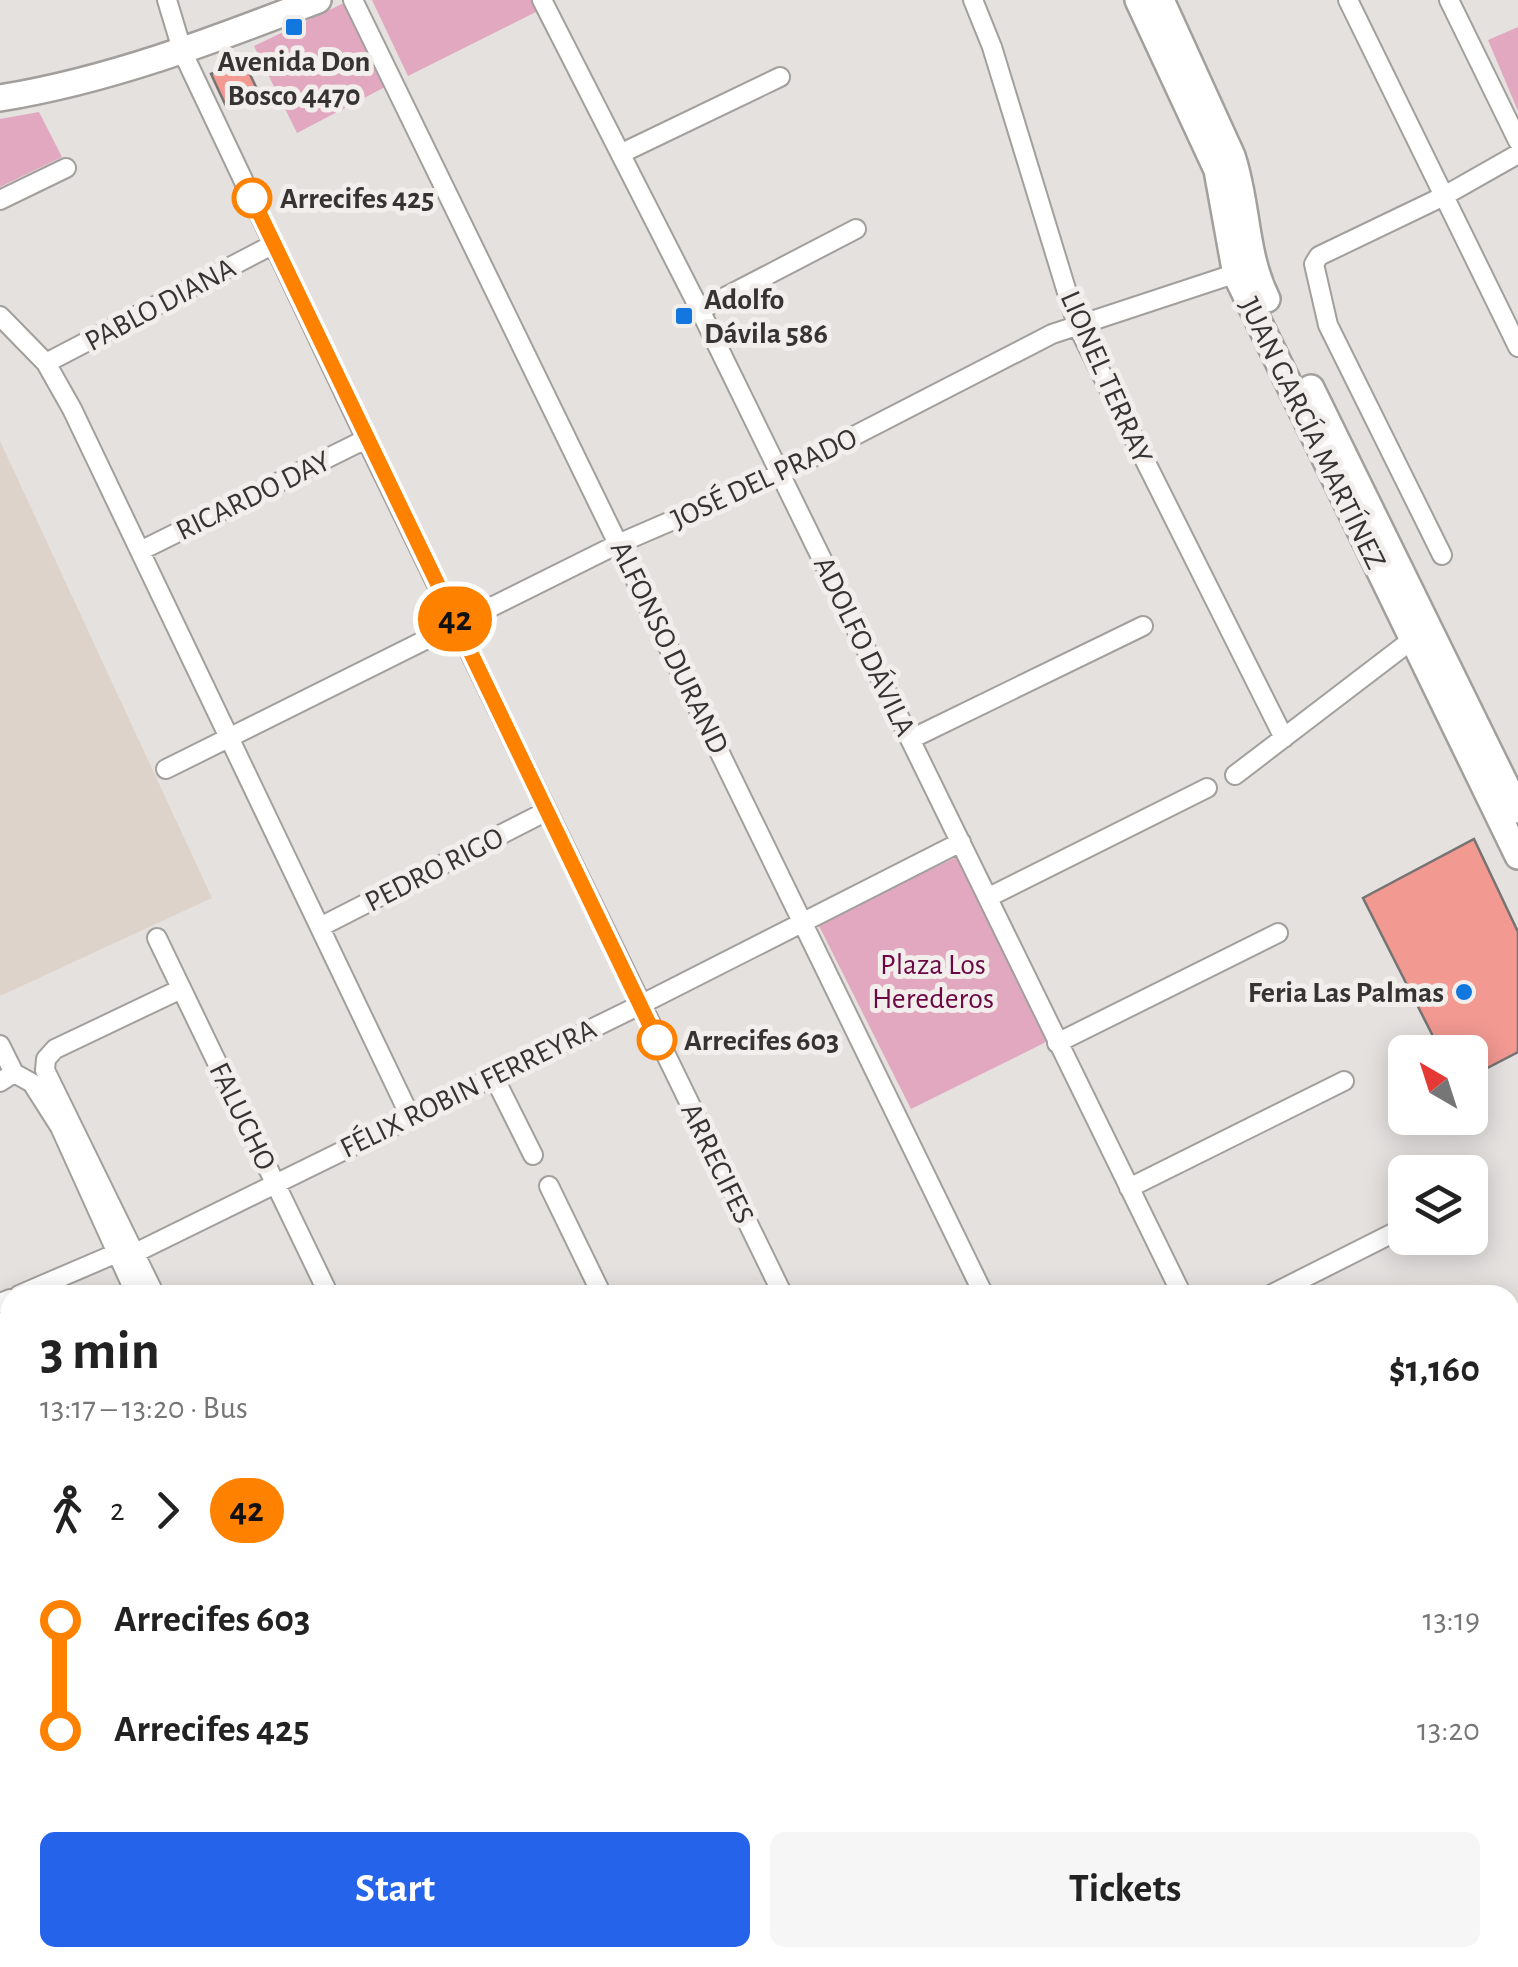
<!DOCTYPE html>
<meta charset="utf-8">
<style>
:root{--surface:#fff;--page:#f6f6f6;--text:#222;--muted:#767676;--accent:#2563eb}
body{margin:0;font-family:"Alegreya Sans",sans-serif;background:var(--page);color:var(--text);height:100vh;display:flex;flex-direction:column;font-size:38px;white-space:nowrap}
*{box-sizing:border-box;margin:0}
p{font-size:32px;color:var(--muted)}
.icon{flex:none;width:55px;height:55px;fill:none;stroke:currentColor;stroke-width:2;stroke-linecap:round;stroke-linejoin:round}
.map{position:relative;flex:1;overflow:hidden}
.drawer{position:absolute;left:0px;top:1285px;width:1520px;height:682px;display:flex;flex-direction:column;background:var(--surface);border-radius:30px 30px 0 0;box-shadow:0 5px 25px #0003}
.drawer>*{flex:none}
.badge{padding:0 20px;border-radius:32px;font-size:35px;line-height:65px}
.needle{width:65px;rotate:321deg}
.controls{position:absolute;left:1388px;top:1035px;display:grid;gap:20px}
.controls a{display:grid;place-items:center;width:100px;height:100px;border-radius:15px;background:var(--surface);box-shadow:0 5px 25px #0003;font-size:50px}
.map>.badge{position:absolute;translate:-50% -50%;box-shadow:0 0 0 5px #fff}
.legs{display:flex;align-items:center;gap:15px;height:110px;padding:0 40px;font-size:32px}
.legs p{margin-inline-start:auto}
.overview{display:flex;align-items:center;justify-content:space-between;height:170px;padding:0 40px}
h1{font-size:55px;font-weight:700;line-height:75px}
.cta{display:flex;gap:20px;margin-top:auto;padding:20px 40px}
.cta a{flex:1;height:115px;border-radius:15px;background:var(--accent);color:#fff;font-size:40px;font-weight:700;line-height:115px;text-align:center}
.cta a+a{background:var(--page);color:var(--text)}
ul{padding:0 40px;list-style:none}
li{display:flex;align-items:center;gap:35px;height:110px;font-size:38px}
li i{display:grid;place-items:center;width:15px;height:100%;margin:0 12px;background:currentColor}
li i::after{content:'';width:25px;height:25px;margin:-12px;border:8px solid;border-radius:50%;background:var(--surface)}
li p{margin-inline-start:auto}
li:first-child i{background:linear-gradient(#0000 50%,currentColor 0)}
li:last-child i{background:linear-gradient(currentColor 50%,#0000 0)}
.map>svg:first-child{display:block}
.built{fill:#ddd3cb}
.green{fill:#e2a8c0}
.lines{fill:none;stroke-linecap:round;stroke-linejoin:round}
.stream{stroke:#8ea454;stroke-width:6}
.building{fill:#f29992;stroke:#777372;stroke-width:2.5}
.street-casing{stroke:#a29f9c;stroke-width:22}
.secondary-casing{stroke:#a29f9c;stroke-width:30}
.primary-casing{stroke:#a29f9c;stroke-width:35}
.street{stroke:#fff;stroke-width:18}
.secondary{stroke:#fff;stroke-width:25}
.primary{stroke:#fff;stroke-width:30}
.line-1-casing{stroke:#fff;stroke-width:22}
.line-1{stroke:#ff8100;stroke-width:15}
.poi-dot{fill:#1278e0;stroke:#f2eeec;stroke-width:4}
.stop-1-dot{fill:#fff;stroke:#ff8100;stroke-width:5}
.labels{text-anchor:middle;stroke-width:10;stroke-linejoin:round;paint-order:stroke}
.poi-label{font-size:30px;font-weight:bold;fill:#353433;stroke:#f2eeec}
.stop-label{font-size:30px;font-weight:bold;fill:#353433;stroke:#f2eeec;text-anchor:start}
.street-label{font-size:30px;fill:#353433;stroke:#f2eeec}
.park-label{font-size:30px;fill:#6b0742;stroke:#f2eeec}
</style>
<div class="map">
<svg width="1518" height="1967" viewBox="0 0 1518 1967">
<rect width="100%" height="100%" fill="#e4e1df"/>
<path class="built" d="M0 441 212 898 0 996Z"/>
<path class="green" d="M372 0H531L536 12 408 76Z
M344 3 385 87 297 133 254 46Z
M1518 27V111L1488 40Z
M39 112 62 157 0 187V119Z
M957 857 1050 1040 911 1109 817 922Z"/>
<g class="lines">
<path class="stream" d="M0 1756 10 1762
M337 1958 349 1967"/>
</g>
<path class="building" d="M243 60 257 89 225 104 211 74Z
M1474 839 1518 932V1052L1470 1077V1052H1441L1363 898Z"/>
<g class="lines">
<defs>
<path id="street" d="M167 0 183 53 366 439 783 1295
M353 0 984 1295
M542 0 700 310 1182 1295
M973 0 992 47 1077 325 1284 738
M1348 0 1518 347
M1449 0 1518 141
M622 153 780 77
M0 200 66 168
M700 310 856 229
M0 316 46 363 72 409 410 1116
M46 363 274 244
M140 551 366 439
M1442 555 1328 325 1314 264 1319 256 1444 196 1518 154
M911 739 1143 626
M166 769 620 543 780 474 1052 334 1243 271
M1235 775 1413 639
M989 897 1207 788
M320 927 547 811
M157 938 329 1295
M1057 1043 1278 933
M0 1045 14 1073 0 1082
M14 1073 32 1083 60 1127 117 1253
M493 1075 533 1155
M549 1186 602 1295
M1129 1188 1344 1081
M135 1253 640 1005 961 842
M19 1295 117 1253 136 1295
M155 1295 45 1070 46 1059 55 1049 181 989
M1270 1295 1405 1227
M0 1303 10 1299
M0 1483 10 1479
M1510 1550 1518 1544
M1510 1621 1518 1620
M0 1651 10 1647
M1510 1707H1518
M1510 1736 1518 1746
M1510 1765 1518 1775
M0 1954 10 1946
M37 1958 45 1967
M1305 1958 1313 1967
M269 1967H285
M955 1967 969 1958"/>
<path id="secondary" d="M1138 0 1217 170 1236 275 1518 856
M1161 0 1232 156C1248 203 1244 253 1267 299
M0 98C111 80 214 40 318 0
M1311 388 1518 810"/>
<path id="primary" d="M1510 1339 1518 1333
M594 1967 608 1958"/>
</defs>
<use href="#street" class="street-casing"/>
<use href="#secondary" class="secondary-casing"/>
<use href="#primary" class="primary-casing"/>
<use href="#street" class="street"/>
<use href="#secondary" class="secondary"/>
<use href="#primary" class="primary"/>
</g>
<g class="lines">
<defs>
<path id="line-1" d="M252 198 657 1040"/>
</defs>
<use href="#line-1" class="line-1-casing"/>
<use href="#line-1" class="line-1"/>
</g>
<g class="poi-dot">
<rect x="284" y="17" width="20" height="20" rx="5"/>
<rect x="674" y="306" width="20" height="20" rx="5"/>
<circle cx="1464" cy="992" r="10"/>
</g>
<g class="stop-1-dot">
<circle cx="252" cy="198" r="18"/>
<circle cx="657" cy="1040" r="18"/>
</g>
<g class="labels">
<g class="poi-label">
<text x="294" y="71">Avenida Don<tspan x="294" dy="34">Bosco 4470</tspan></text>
<text x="704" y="309" text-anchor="start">Adolfo<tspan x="704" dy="34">Dávila 586</tspan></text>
<text x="1444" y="1002" text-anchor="end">Feria Las Palmas</text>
</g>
<g class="stop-label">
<text x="280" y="208">Arrecifes 425</text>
<text x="684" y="1050">Arrecifes 603</text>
</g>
<g class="street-label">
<text transform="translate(160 304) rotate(-28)" y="10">PABLO DIANA</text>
<text transform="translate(1107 377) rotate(66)" y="10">LIONEL TERRAY</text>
<text transform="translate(1313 433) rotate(64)" y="10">JUAN GARCÍA MARTÍNEZ</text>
<text transform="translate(764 478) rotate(-25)" y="10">JOSÉ DEL PRADO</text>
<text transform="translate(253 495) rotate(-26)" y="10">RICARDO DAY</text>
<text transform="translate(865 646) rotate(64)" y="10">ADOLFO DÁVILA</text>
<text transform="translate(670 647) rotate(64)" y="10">ALFONSO DURAND</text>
<text transform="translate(434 869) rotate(-27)" y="10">PEDRO RIGO</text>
<text transform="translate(468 1088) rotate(-26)" y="10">FÉLIX ROBIN FERREYRA</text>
<text transform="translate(243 1116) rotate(64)" y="10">FALUCHO</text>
<text transform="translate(718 1163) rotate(64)" y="10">ARRECIFES</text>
</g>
<g class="park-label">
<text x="933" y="974">Plaza Los<tspan x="933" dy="34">Herederos</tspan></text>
</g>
</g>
</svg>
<div class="controls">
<a><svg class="needle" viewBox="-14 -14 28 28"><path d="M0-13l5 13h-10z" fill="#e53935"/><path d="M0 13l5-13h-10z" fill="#767676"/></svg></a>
<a><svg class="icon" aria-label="layers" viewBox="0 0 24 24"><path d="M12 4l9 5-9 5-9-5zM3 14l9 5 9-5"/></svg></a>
</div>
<b class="badge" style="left:455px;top:619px;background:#ff8100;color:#111">42</b>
<section class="drawer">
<div class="overview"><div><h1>3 min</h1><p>13:17 – 13:20 · Bus</p></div><b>$1,160</b></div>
<div class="legs"><svg class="icon" aria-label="walk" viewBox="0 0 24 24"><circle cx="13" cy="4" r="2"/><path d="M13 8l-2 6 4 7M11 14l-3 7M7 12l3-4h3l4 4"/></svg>2<svg class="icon" aria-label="forward" viewBox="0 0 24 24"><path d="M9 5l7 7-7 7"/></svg><b class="badge" style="background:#ff8100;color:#111">42</b></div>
<ul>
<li><i style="color:#ff8100"></i><b>Arrecifes 603</b><p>13:19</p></li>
<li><i style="color:#ff8100"></i><b>Arrecifes 425</b><p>13:20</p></li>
</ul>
<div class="cta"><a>Start</a><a>Tickets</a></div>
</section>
</div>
